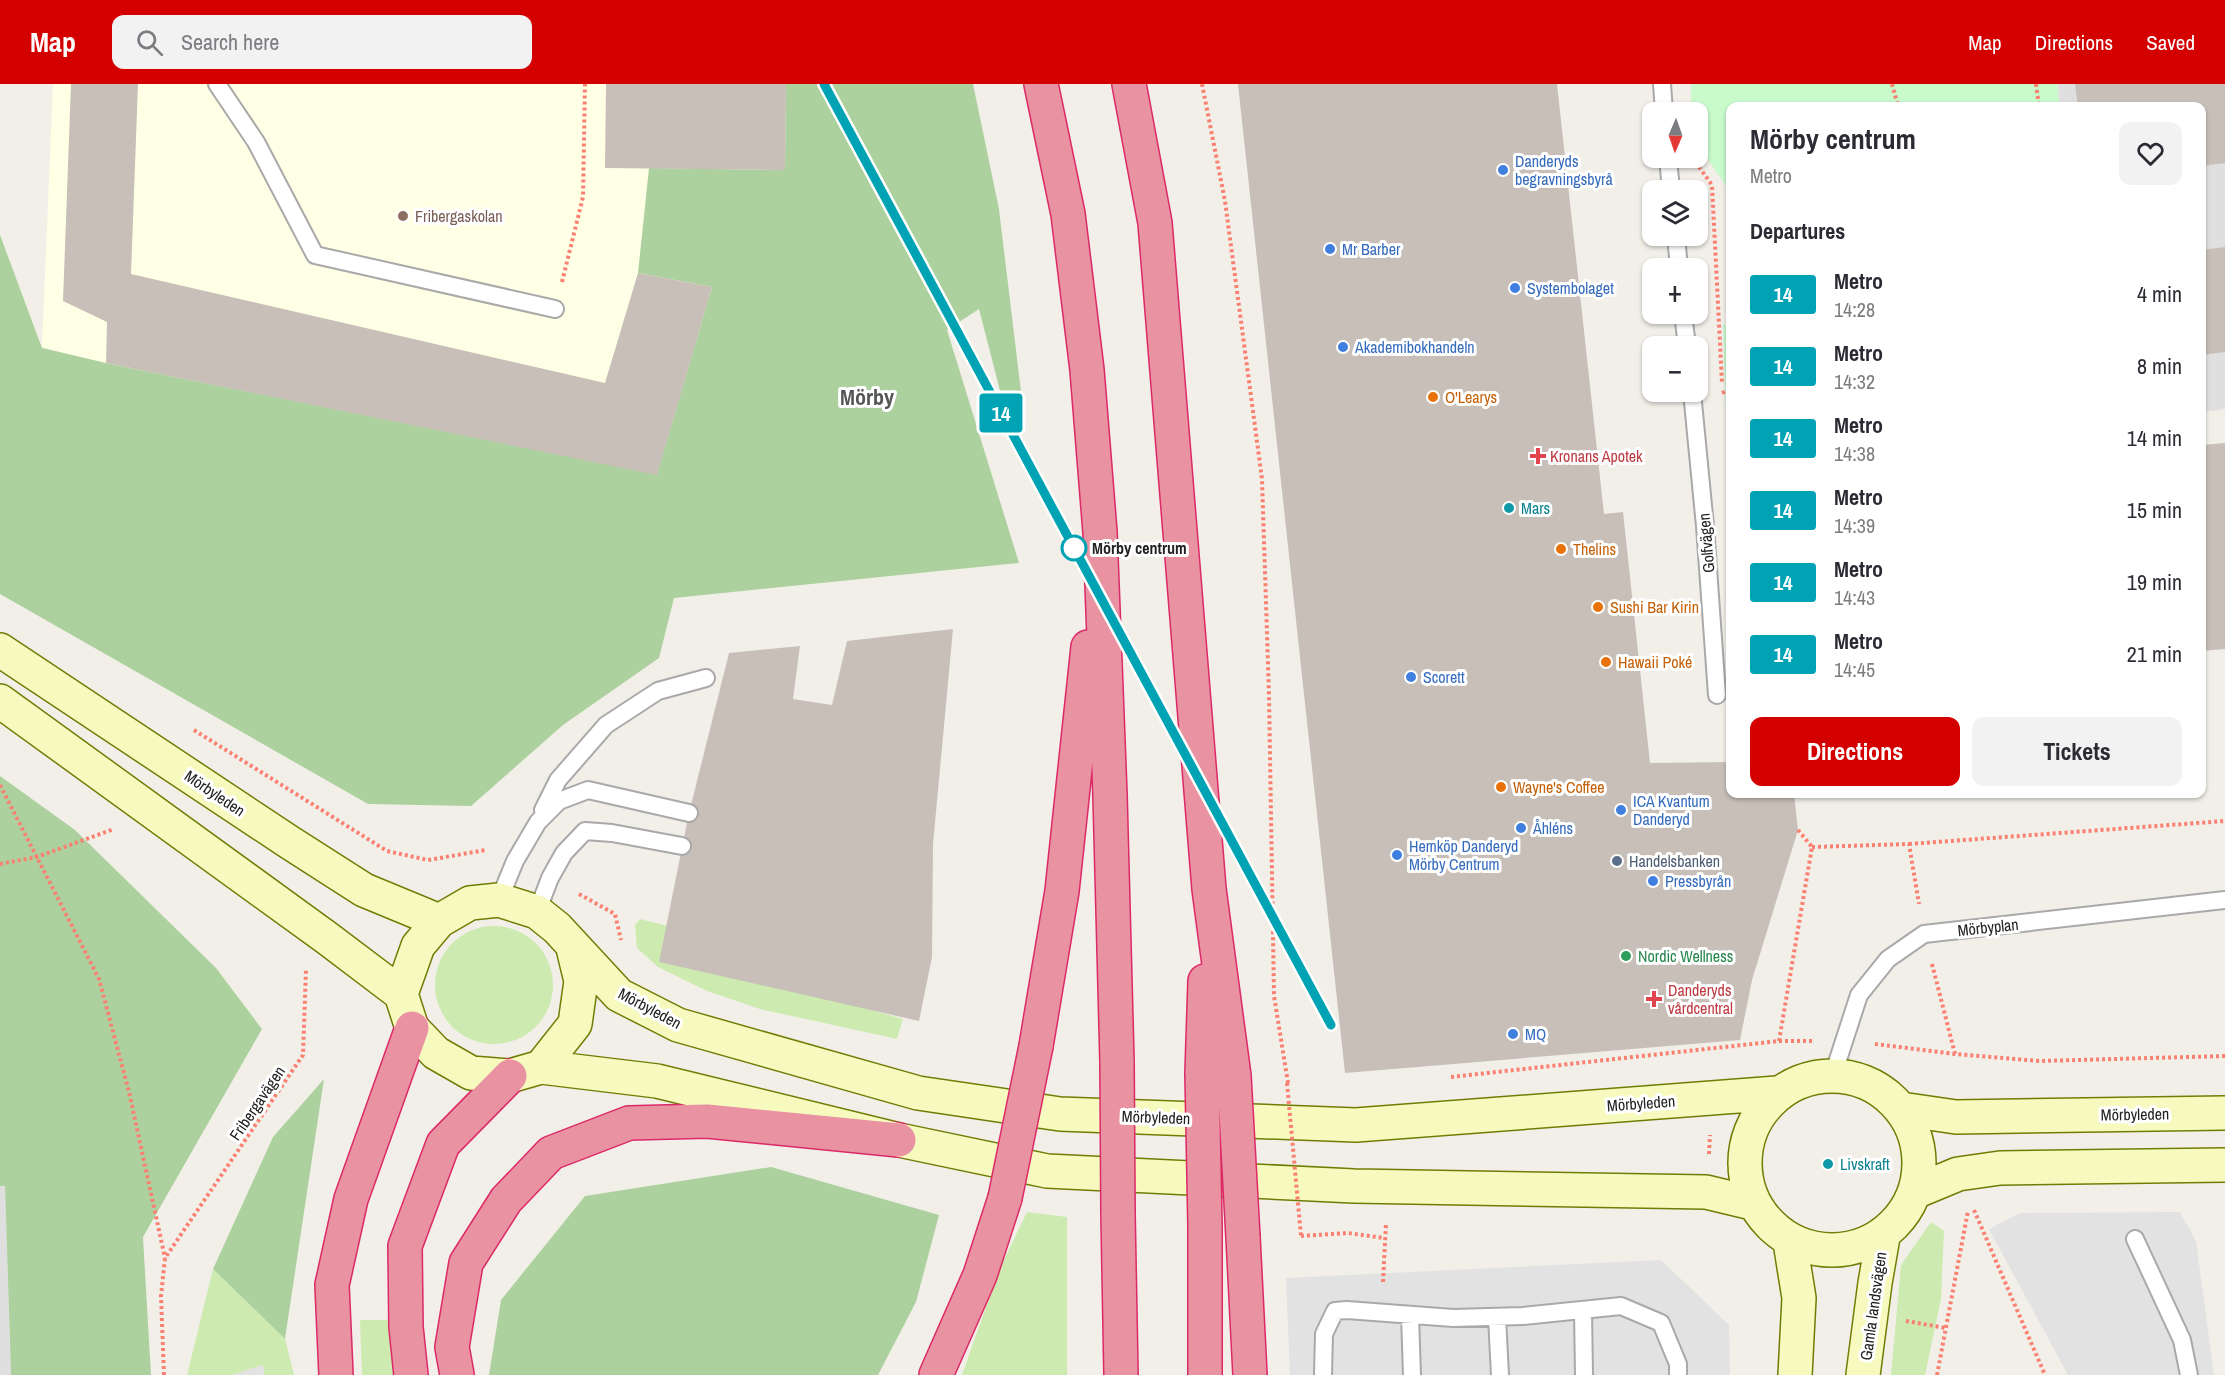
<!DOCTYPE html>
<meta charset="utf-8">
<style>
:root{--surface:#fff;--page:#f2f2f3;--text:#2b2b33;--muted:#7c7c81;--accent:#d40000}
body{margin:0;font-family:"Archivo Narrow",sans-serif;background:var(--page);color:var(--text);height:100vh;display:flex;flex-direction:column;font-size:22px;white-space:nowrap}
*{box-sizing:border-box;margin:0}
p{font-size:20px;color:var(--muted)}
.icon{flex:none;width:33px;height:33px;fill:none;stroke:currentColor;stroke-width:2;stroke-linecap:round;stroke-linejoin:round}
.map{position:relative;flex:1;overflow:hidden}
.details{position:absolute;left:1726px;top:18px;width:480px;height:696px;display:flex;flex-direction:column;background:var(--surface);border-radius:12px;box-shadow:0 2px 4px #0004}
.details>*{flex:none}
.badge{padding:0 12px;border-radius:4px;font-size:21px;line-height:39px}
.needle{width:39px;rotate:182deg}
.controls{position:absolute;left:1642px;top:18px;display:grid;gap:12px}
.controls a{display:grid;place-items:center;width:66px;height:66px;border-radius:12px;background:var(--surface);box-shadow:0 2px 4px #0004;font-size:30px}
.map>.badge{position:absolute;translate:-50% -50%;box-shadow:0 0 0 3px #fff}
h2{padding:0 24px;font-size:22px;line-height:54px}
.round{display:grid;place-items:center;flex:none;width:63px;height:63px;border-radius:12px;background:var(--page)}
.head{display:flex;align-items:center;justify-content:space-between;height:102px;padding:0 24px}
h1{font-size:28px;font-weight:700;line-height:45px}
.cta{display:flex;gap:12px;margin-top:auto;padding:12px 24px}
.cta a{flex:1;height:69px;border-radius:12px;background:var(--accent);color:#fff;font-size:24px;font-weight:700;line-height:69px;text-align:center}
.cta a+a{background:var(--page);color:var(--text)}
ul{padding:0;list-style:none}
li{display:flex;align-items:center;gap:18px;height:72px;padding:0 24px}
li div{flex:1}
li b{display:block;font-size:22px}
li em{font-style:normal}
li .badge{min-width:66px;font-weight:700;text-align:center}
header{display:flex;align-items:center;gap:36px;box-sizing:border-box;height:84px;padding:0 30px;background:var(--accent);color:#fff}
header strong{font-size:28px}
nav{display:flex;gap:33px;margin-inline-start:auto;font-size:21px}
.search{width:420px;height:54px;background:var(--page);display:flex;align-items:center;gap:15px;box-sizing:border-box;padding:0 21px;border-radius:12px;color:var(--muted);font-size:22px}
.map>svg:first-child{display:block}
.residential{fill:#e0dfdf}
.education{fill:#ffffe5}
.grass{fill:#cdebb0}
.forest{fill:#add19e}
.park{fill:#c8facc}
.parking{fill:#e2e2e2}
.building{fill:#c7bfb8}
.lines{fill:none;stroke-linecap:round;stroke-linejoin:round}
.lane-casing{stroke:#a9a9a9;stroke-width:20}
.secondary-casing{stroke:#707d05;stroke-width:36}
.highway-casing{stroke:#dc2a67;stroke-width:36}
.path{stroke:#fa8072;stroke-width:4;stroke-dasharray:3 3;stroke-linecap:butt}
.lane{stroke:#fff;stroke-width:16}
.secondary{stroke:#f7fabf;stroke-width:33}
.highway{stroke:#e892a2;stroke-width:33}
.highway-bridge-casing{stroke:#dc2a67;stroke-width:36;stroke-linecap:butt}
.path-bridge{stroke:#fa8072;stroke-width:4;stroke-dasharray:3 3;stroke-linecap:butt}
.highway-bridge{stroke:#e892a2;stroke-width:33}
.line-casing{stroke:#fff;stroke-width:14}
.line{stroke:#00a3b4;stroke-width:9}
.shop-dot{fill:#3f7fe0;stroke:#fff;stroke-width:2}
.education-dot{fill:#8d6e63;stroke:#fff;stroke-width:2}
.food-dot{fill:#e8710a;stroke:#fff;stroke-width:2}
.health-dot{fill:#e0444e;stroke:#fff;stroke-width:2}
.culture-dot{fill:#0f9aa8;stroke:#fff;stroke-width:2}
.stop-dot{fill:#fff;stroke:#00a3b4;stroke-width:3}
.service-dot{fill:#5c6f8a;stroke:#fff;stroke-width:2}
.leisure-dot{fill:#2e9e5b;stroke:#fff;stroke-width:2}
.labels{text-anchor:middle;stroke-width:6;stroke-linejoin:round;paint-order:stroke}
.shop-label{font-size:16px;fill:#366cbe;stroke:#fff;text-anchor:start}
.education-label{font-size:16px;fill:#785e54;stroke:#fff;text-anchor:start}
.food-label{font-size:16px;fill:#c56008;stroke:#fff;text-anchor:start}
.health-label{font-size:16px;fill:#be3a42;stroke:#fff;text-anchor:start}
.culture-label{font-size:16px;fill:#0d838f;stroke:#fff;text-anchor:start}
.street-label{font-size:16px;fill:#222;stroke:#fff}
.stop-label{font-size:16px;font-weight:bold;fill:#222;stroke:#fff;text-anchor:start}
.service-label{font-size:16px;fill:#4e5e75;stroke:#fff;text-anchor:start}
.leisure-label{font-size:16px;fill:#27864d;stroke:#fff;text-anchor:start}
.district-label{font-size:22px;font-weight:bold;fill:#555;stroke:#fff}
</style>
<header>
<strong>Map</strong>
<div class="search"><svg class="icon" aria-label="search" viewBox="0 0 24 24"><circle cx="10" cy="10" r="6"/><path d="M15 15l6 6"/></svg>Search here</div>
<nav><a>Map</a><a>Directions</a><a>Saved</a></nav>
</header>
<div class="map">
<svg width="2225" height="1291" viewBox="0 0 2225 1291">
<rect width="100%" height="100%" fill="#f2efe9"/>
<path class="residential" d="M2057 0H2225V325L2202 328V22H2060Z
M0 1102H5L11 1291H0Z"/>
<path class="education" d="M53 0H765L742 444 42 263Z"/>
<path class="grass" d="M640 835 667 842 748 891 903 935 897 955 760 925 707 907 658 883 637 864 635 841Z
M435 901a59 59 0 1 1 118 0a59 59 0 1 1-118 0Z
M1027 1128 1067 1133V1291H962L999 1186Z
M1931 1138 1944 1147 1941 1215 1925 1291H1891L1901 1181Z
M213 1185 285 1255 294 1291H264L263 1281 232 1291H187Z
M360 1236H388L395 1291H362Z"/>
<path class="forest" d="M786 0H973L999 125 1024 333 1006 330 979 225 947 246 1019 479 674 514 659 574 563 641 471 722 368 720 0 510V151L42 264 106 279 657 390 712 203 638 189 649 84 785 86Z
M0 692 75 746 216 884 262 945 143 1153 151 1291H11L5 1102H0Z
M324 995 285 1255 213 1185 273 1053Z
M771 1083 939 1131 916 1218 878 1291H489L501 1216 585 1112Z"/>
<path class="park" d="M1691 0H2057L2060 22H1797L1788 18 1786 22H1731V109L1698 61V28H1691Z
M1723 240 1731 244V390L1728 388Z"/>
<path class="parking" d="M2180 1128 2196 1157 2214 1291H2068L1989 1145 2020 1129Z
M1661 1176 1729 1241 1730 1291H1290L1286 1194Z
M263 1281 264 1291H232Z"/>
<path class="building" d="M71 0H138L131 190 605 299 638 189 712 203 657 391 106 279 107 238 63 217Z
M606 0H786L785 86 605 84Z
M1238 0H1557L1604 430 1623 428 1650 679 1731 678V710H1794L1798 746 1752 896 1740 956 1345 989Z
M2075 0H2225V79L2202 82V22H2078Z
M2225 163V268L2202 271V166Z
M2225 359V565L2202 567V361Z
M953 545 933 760 932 873 919 937 659 878 689 729 729 569 800 562 793 615 832 621 847 557Z"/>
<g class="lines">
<defs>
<path id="lane" d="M217 0 256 58 315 171 555 225
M1662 0 1664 28
M1668 74 1671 106
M1676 152 1679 184
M1683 230 1687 262
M1692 308 1705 442 1717 611
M543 726 558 696 606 641 658 607 706 594
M499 816 515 777 538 738 559 717 588 706 689 729
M537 828 550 794 564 769 585 747 612 749 682 762
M1833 991 1859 911 1888 875 1924 850 2225 816
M2135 1155 2182 1256 2189 1291
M1583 1227 1584 1291
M1410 1231 1412 1291
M1497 1233 1500 1291
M1323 1291 1324 1250 1335 1227 1347 1226 1453 1234 1523 1232 1621 1222 1661 1239 1678 1280V1291"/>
<path id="secondary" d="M0 566 289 758 364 806 439 837
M0 617 327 854 401 910
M573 864 581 897 575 940 541 983 510 992 471 989 436 969 412 944 401 910 418 862 439 837 470 819 499 816 537 828 557 844 619 911 678 941 918 1009 1060 1030 1356 1041 1777 1009
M541 983 657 997 899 1056 1047 1087 1354 1102 1706 1108 1752 1119
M1745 1079a87 87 0 1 1 174 0a87 87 0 1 1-174 0Z
M1901 1025 1956 1033 2225 1029
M1917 1107 1958 1090 2000 1084 2225 1081
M1790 1158 1799 1214 1795 1291
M1863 1291 1875 1199 1883 1153"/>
<path id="highway" d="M1041 0 1068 130 1087 286 1100 448 1110 711 1117 978
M1129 0 1155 139 1209 805 1234 992
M1036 962 1062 807 1088 563
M1202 989 1205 897
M1118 1130 1121 1291
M1205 1142V1291
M1243 1153 1250 1291
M336 1291 332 1201 351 1115 412 944
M411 1291 406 1243 405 1162 443 1060 510 992
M457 1291 452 1263 466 1179 506 1116 551 1069 629 1039 707 1037 899 1056
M936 1291 980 1191 1005 1114"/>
</defs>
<use href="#lane" class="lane-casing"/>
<use href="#secondary" class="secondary-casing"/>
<use href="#highway" class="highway-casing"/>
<path class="path" d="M1202 0 1225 117 1262 395 1269 611 1274 912 1288 999
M1892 0 1898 22
M2036 0 2039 22
M1699 83 1712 101 1722 299
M562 198 583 113 585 0
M1722 309 1731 305
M194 646 387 767 428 776 486 766
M0 701 99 895 129 1008 165 1174
M1798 746 1812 763
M1909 760 2225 737
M1812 763 1909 760 1919 820
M0 780 37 773 114 745
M579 810 615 830 621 856
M1932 880 1955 970
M1779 957 1812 763
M1875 960 1955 970 2040 977 2225 972
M1451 993 1779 957H1813
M1709 1070 1710 1051
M1974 1126 2045 1291
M1301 1152 1348 1149 1384 1154
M1383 1198 1386 1140
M1906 1237 1946 1244
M164 1291 161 1212 165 1174 303 971 306 885
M1937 1291 1968 1127"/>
<use href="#lane" class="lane"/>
<use href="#secondary" class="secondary"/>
<use href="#highway" class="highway"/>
<defs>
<path id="highway-bridge" d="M1117 978 1118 1130
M1202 989 1205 1142
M1234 992 1243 1153
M1005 1114 1036 962"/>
</defs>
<use href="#highway-bridge" class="highway-bridge-casing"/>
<path class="path-bridge" d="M1287 999 1301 1152"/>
<use href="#highway-bridge" class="highway-bridge"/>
</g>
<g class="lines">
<defs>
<path id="line" d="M824 0 1331 941"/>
</defs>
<use href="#line" class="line-casing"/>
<use href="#line" class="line"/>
</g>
<g class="shop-dot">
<circle cx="1503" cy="86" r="6"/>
<circle cx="1330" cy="165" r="6"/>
<circle cx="1515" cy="204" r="6"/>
<circle cx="1343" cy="263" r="6"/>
<circle cx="1411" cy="593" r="6"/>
<circle cx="1621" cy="726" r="6"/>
<circle cx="1521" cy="744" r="6"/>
<circle cx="1397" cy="771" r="6"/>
<circle cx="1653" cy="797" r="6"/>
<circle cx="1513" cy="950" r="6"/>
</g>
<circle class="education-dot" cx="403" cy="132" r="6"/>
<g class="food-dot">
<circle cx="1433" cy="313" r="6"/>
<circle cx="1561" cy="465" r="6"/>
<circle cx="1598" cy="523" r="6"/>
<circle cx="1606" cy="578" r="6"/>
<circle cx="1501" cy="703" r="6"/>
</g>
<g class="health-dot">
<path d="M1535 363h6v6h6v6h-6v6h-6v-6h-6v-6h6z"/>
<path d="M1651 906h6v6h6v6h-6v6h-6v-6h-6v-6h6z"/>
</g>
<g class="culture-dot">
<circle cx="1509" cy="424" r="6"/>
<circle cx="1828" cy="1080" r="6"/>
</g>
<circle class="stop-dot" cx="1074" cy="464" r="12"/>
<circle class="service-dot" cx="1617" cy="777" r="6"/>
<circle class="leisure-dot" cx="1626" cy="872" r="6"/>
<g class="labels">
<g class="shop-label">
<text x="1515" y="83">Danderyds<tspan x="1515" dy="18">begravningsbyrå</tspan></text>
<text x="1342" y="171">Mr Barber</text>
<text x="1527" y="210">Systembolaget</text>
<text x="1355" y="269">Akademibokhandeln</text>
<text x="1423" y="599">Scorett</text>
<text x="1633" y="723">ICA Kvantum<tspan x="1633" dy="18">Danderyd</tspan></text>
<text x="1533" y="750">Åhléns</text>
<text x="1409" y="768">Hemköp Danderyd<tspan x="1409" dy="18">Mörby Centrum</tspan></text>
<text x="1665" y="803">Pressbyrån</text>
<text x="1525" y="956">MQ</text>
</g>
<g class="education-label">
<text x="415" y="138">Fribergaskolan</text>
</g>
<g class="food-label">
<text x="1445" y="319">O'Learys</text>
<text x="1573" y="471">Thelins</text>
<text x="1610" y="529">Sushi Bar Kirin</text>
<text x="1618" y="584">Hawaii Poké</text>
<text x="1513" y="709">Wayne's Coffee</text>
</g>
<g class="health-label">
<text x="1550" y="378">Kronans Apotek</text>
<text x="1668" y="912">Danderyds<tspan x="1668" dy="18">vårdcentral</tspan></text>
</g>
<g class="culture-label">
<text x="1521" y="430">Mars</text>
<text x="1840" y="1086">Livskraft</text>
</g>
<g class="street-label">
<text transform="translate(1706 459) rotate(-95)" y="6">Golfvägen</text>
<text transform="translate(215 709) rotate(34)" y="6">Mörbyleden</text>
<text transform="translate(1988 843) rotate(-6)" y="6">Mörbyplan</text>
<text transform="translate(650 924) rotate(28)" y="6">Mörbyleden</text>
<text transform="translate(257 1019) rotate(-56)" y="6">Fribergavägen</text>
<text transform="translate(1641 1019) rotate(-4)" y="6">Mörbyleden</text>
<text transform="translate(2135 1030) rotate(-1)" y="6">Mörbyleden</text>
<text transform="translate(1156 1033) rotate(2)" y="6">Mörbyleden</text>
<text transform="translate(1873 1222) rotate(-82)" y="6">Gamla landsvägen</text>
</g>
<g class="stop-label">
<text x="1092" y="470">Mörby centrum</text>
</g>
<g class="service-label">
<text x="1629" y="783">Handelsbanken</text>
</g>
<g class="leisure-label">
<text x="1638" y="878">Nordic Wellness</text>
</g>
<g class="district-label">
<text x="867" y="321">Mörby</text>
</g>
</g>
</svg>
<div class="controls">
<a><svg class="needle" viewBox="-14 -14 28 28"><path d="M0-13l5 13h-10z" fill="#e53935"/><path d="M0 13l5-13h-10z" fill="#7c7c81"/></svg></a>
<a><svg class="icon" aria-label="layers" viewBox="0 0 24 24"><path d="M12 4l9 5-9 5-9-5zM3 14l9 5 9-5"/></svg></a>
<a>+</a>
<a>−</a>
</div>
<b class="badge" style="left:1001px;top:329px;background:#00a3b4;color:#fff">14</b>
<section class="details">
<div class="head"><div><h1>Mörby centrum</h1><p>Metro</p></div><a class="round"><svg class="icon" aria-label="heart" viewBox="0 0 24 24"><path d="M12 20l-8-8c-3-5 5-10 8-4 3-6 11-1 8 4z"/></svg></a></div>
<h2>Departures</h2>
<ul>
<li><span class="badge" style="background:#00a3b4;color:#fff">14</span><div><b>Metro</b><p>14:28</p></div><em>4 min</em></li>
<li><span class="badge" style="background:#00a3b4;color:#fff">14</span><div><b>Metro</b><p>14:32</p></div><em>8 min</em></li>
<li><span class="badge" style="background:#00a3b4;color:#fff">14</span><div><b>Metro</b><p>14:38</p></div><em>14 min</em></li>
<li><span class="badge" style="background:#00a3b4;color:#fff">14</span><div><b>Metro</b><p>14:39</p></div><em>15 min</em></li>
<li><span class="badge" style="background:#00a3b4;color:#fff">14</span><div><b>Metro</b><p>14:43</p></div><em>19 min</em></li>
<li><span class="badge" style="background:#00a3b4;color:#fff">14</span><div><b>Metro</b><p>14:45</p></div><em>21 min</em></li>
</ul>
<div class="cta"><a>Directions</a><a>Tickets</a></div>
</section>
</div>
